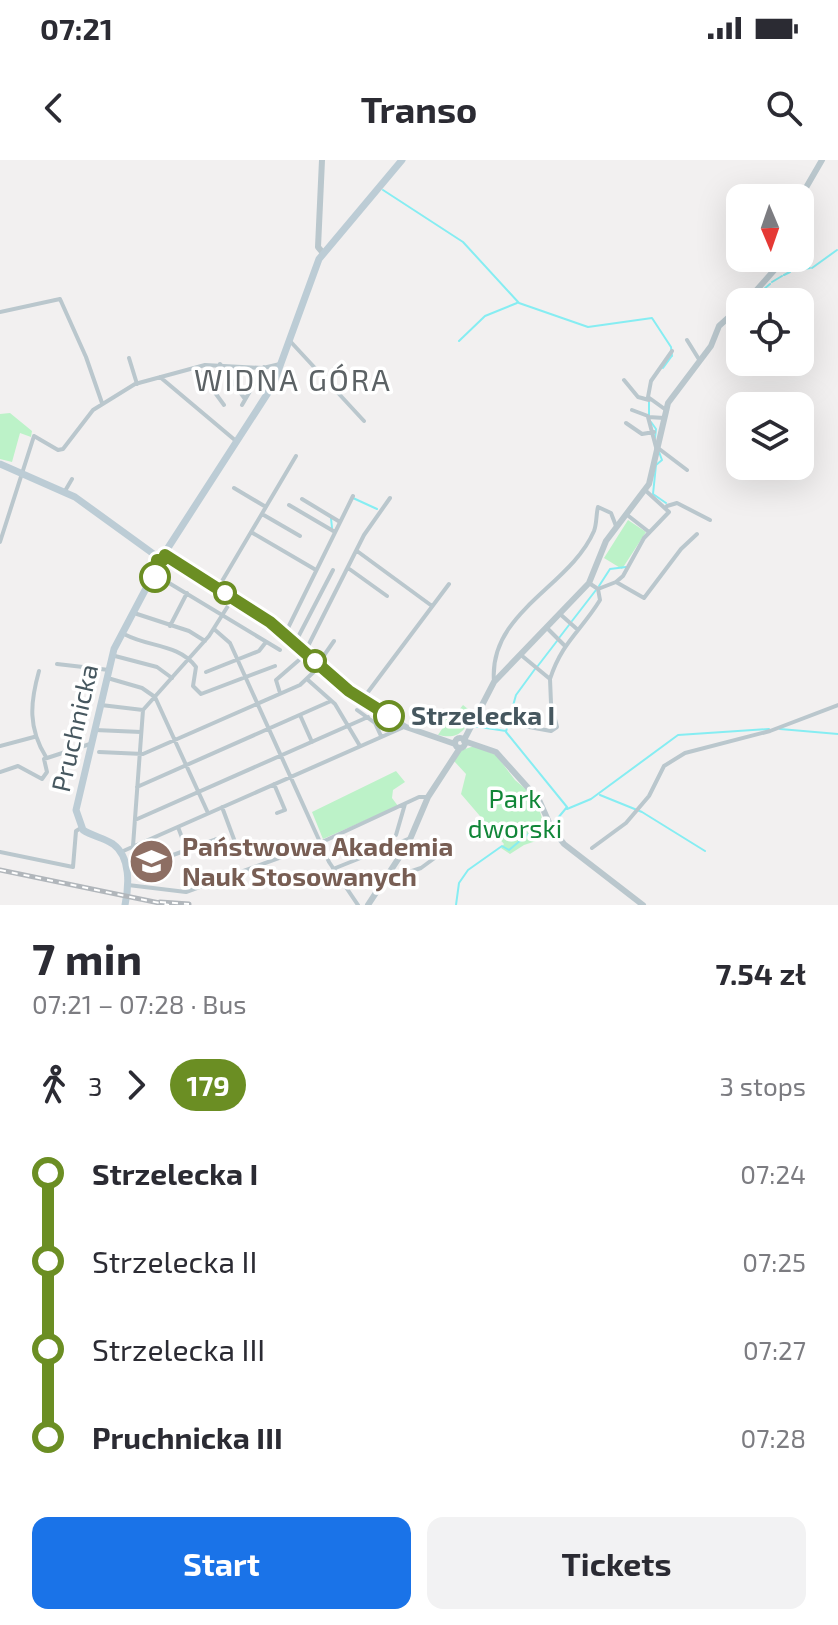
<!DOCTYPE html>
<meta charset="utf-8">
<style>
:root{--surface:#fff;--page:#f2f2f3;--text:#2b2b33;--muted:#7c7c81;--accent:#1a73e8}
body{margin:0;font-family:"Exo 2",sans-serif;background:var(--page);color:var(--text);height:100vh;display:flex;flex-direction:column;font-size:30px;white-space:nowrap}
*{box-sizing:border-box;margin:0}
p{font-size:26px;color:var(--muted)}
.icon{flex:none;width:44px;height:44px;fill:none;stroke:currentColor;stroke-width:2;stroke-linecap:round;stroke-linejoin:round}
.map{position:relative;height:745px;overflow:hidden}
.sheet{display:flex;flex-direction:column;background:var(--surface);flex:1}
.sheet>*{flex:none}
.badge{padding:0 16px;border-radius:26px;font-size:28px;line-height:52px}
.needle{width:52px;rotate:178deg}
.buttons{position:absolute;left:726px;top:24px;display:grid;gap:16px}
.buttons a{display:grid;place-items:center;width:88px;height:88px;border-radius:16px;background:var(--surface);box-shadow:0 8px 32px #0002;font-size:40px}
.map>.badge{position:absolute;translate:-50% -50%;box-shadow:0 0 0 4px #fff}
.legs{display:flex;align-items:center;gap:12px;height:88px;padding:0 32px;font-size:26px}
.legs p{margin-inline-start:auto}
.summary{display:flex;align-items:center;justify-content:space-between;height:136px;padding:0 32px}
h1{font-size:44px;font-weight:700;line-height:60px}
.action{display:flex;gap:16px;margin-top:auto;padding:16px 32px}
.action a{flex:1;height:92px;border-radius:16px;background:var(--accent);color:#fff;font-size:32px;font-weight:700;line-height:92px;text-align:center}
.action a+a{background:var(--page);color:var(--text)}
ul{padding:0 32px;list-style:none}
li{display:flex;align-items:center;gap:28px;height:88px;font-size:30px}
li i{display:grid;place-items:center;width:12px;height:100%;margin:0 10px;background:currentColor}
li i::after{content:'';width:20px;height:20px;margin:-10px;border:6px solid;border-radius:50%;background:var(--surface)}
li p{margin-inline-start:auto}
li:first-child i{background:linear-gradient(#0000 50%,currentColor 0)}
li:last-child i{background:linear-gradient(currentColor 50%,#0000 0)}
.status{display:flex;justify-content:space-between;align-items:center;height:56px;padding:0 40px;background:var(--surface);direction:ltr}
.status svg{height:22px;fill:currentColor}
header{display:flex;justify-content:space-between;align-items:center;height:104px;padding:0 32px;background:var(--surface);font-size:36px;font-weight:700}
.map>svg:first-child{display:block}
.green{fill:#bcf2c8}
.lines{fill:none;stroke-linecap:round;stroke-linejoin:round}
.stream{stroke:#86edf2;stroke-width:2}
.minor{stroke:#bac7cd;stroke-width:4}
.tertiary{stroke:#bac7cd;stroke-width:6}
.secondary{stroke:#bcccd5;stroke-width:7}
.rail-casing{stroke:#b1b6bb;stroke-width:5}
.rail{stroke:#fff;stroke-width:2;stroke-dasharray:6;stroke-linecap:butt}
.line-1-casing{stroke:#fff;stroke-width:18}
.line-1{stroke:#6b8e23;stroke-width:12}
.stop-1-dot{fill:#fff;stroke:#6b8e23;stroke-width:4}
.labels{text-anchor:middle;stroke-width:7;stroke-linejoin:round;paint-order:stroke}
.stop-label{font-size:26px;font-weight:bold;fill:#46575f;stroke:#fff;text-anchor:start}
.street-label{font-size:26px;fill:#46575f;stroke:#fff}
.park-label{font-size:26px;fill:#118638;stroke:#fff}
.education-label{font-size:26px;font-weight:bold;fill:#785e54;stroke:#fff;text-anchor:start}
.quarter-label{font-size:30px;letter-spacing:2px;fill:#5c6265;stroke:#fff}
</style>
<div class="status"><b>07:21</b><svg viewBox="0 0 49 12"><path d="M0 12V9h3v3zM5 12V6h3v6zM10 12V3h3v9zM15 12V0h3v12zM26 1h20v11H26zM47 4h2v5h-2z"/></svg></div>
<header><svg class="icon" aria-label="back" viewBox="0 0 24 24"><path d="M15 5l-7 7 7 7"/></svg>Transo<svg class="icon" aria-label="search" viewBox="0 0 24 24"><circle cx="10" cy="10" r="6"/><path d="M15 15l6 6"/></svg></header>
<div class="map">
<svg width="838" height="745" viewBox="0 0 838 745">
<rect width="100%" height="100%" fill="#f2f0f0"/>
<path class="green" d="M10 253 32 271 31 277 20 273 12 302 0 299V254Z
M628 360 646 372 622 409 604 398Z
M463 545 473 553C465 571 459 580 438 575L444 566 440 562 444 550 455 555Z
M474 586 496 595 515 620 535 637 543 661 554 675 524 685 510 694 501 688 504 684 461 634 466 614 454 601 459 591Z
M396 611 405 622 393 630 392 638 398 646 323 679 312 652Z"/>
<g class="lines">
<path class="stream" d="M383 30 463 82 519 143 588 167 652 158 671 187 672 196
M812 108 837 90
M792 111 810 108
M784 115 790 112
M772 122 782 116
M751 140 770 124
M459 181 485 156 517 143
M663 208 671 197
M649 242V255
M651 262 656 269 655 278
M659 292 662 300 656 305 653 334 666 343
M353 338 377 349
M331 358 332 368
M599 426 610 409 626 407
M572 461 596 430
M559 478 569 465
M537 507 557 481
M449 560 468 564
M509 560 516 535 535 509
M508 563 506 572 567 647 553 664
M473 566 506 571
M780 569 838 574
M600 635 642 652 705 691
M567 649 591 639 678 575 769 569
M456 745 459 723 468 710 502 686 509 690 527 675 547 669"/>
<path class="minor" d="M751 141V142
M0 152 60 139 86 197 102 243
M687 180 700 201
M290 181 364 261
M129 198 137 224
M220 204 245 239
M197 208 224 245
M160 217 236 281
M624 220 638 237 649 240
M242 245 264 207
M632 250 648 256
M666 250 648 237 651 221 672 191
M626 263 642 274 654 272
M658 288 687 310
M657 291 648 257 664 258
M234 328 266 347
M65 331 72 319
M302 339 340 362
M289 345 335 372
M667 346 677 343 710 360
M262 354 300 376
M626 354 649 372
M251 372 316 410
M0 382 34 276 58 290 63 289 93 250 135 224 205 205 263 208 280 204
M357 391 432 446
M348 408 387 436
M616 422 623 416 644 378 669 352 645 330
M169 423 280 490
M218 428 296 296
M598 429 616 422 644 438 681 389 697 374
M134 453 189 471 205 481
M560 454 578 470
M170 466 187 433
M547 468 564 485
M214 469 230 483 329 702 358 745
M285 474 353 336
M126 475C149 487 179 484 196 507L193 526 201 534 275 506
M295 483 333 410
M305 492 364 375 390 338
M115 496 157 507 172 518
M57 504 109 510
M318 504 334 481
M39 511C30 543 28 568 46 597
M206 512 259 491 266 482
M111 519 142 528 155 537 208 653
M550 519C562 482 581 471 600 440L598 429 589 423
M308 520 335 544 360 586
M494 522C488 452 570 427 594 371 597 363 596 354 598 347L611 353 616 366
M280 533 276 520 299 500
M362 540 449 424
M101 545 143 550
M357 550 375 563 381 576
M300 555 312 582
M474 557 551 571 557 567 551 543 550 519 521 495
M95 570 141 572
M0 586 34 577
M99 592 143 594 300 525 320 506
M0 612 18 606 42 619 47 612 44 599 90 584
M274 624 285 650 277 653
M137 627 331 541
M222 647 235 682
M135 660 368 557
M178 667 187 691
M396 675 405 644
M133 686 143 550 209 476 233 438
M592 688 626 663 649 636 664 606 685 593 770 571 838 545
M0 692 73 707 76 671 81 668
M121 692 404 567
M173 695 217 679
M333 709 408 679
M385 720 421 708 440 694
M128 725 186 732 320 683 419 637H428"/>
<path class="tertiary" d="M322 0 318 87 323 93
M800 38 822 0
M746 142 785 98
M165 395 270 462 362 540 406 567 455 584
M455 583a5 5 0 1 1 10 0a5 5 0 1 1-10 0Z
M464 580 494 522 589 423 606 381 649 324 668 243 711 186 719 166 740 147
M464 581 496 592 539 640 551 667 564 684 643 745
M368 745 408 684 428 637 460 588"/>
<path class="secondary" d="M0 304 75 337 155 395
M164 394 273 225 319 99 402 0
M125 745C129 726 131 697 113 684 104 678 92 676 83 670L76 650 114 489 161 400"/>
<defs>
<path id="rail" d="M0 710 169 745
M160 742 189 744"/>
</defs>
<use href="#rail" class="rail-casing"/>
<use href="#rail" class="rail"/>
</g>
<g class="lines">
<defs>
<path id="line-1" d="M155 417 157 400H163L165 395 270 462 349 531 389 556"/>
</defs>
<use href="#line-1" class="line-1-casing"/>
<use href="#line-1" class="line-1"/>
</g>
<defs>
<symbol id="university-disc" viewBox="-11 -11 22 22"><circle r="9.5" fill="#8d6e63" stroke="#fff"/><path d="M0-5L7-2L0 1L-7-2ZM-4 1L0 2.5L4 1V4Q0 6-4 4Z" fill="#fff"/></symbol>
</defs>
<g fill-rule="evenodd">
<use href="#university-disc" x="126" y="676" width="51" height="51"/>
</g>
<g class="stop-1-dot">
<circle cx="155" cy="417" r="14"/>
<circle cx="225" cy="433" r="10"/>
<circle cx="315" cy="501" r="10"/>
<circle cx="389" cy="556" r="14"/>
</g>
<g class="labels">
<g class="stop-label">
<text x="411" y="565">Strzelecka I</text>
</g>
<g class="street-label">
<text transform="translate(75 568) rotate(-77)" y="9">Pruchnicka</text>
</g>
<g class="park-label">
<text x="515" y="648">Park<tspan x="515" dy="30">dworski</tspan></text>
</g>
<g class="education-label">
<text x="182" y="696">Państwowa Akademia<tspan x="182" dy="30">Nauk Stosowanych</tspan></text>
</g>
<g class="quarter-label">
<text x="293" y="231">WIDNA GÓRA</text>
</g>
</g>
</svg>
<div class="buttons">
<a><svg class="needle" viewBox="-14 -14 28 28"><path d="M0-13l5 13h-10z" fill="#e53935"/><path d="M0 13l5-13h-10z" fill="#7c7c81"/></svg></a>
<a><svg class="icon" aria-label="locate" viewBox="0 0 24 24"><circle cx="12" cy="12" r="6"/><path d="M12 2v4M12 18v4M2 12h4M18 12h4"/></svg></a>
<a><svg class="icon" aria-label="layers" viewBox="0 0 24 24"><path d="M12 4l9 5-9 5-9-5zM3 14l9 5 9-5"/></svg></a>
</div>
</div>
<section class="sheet">
<div class="summary"><div><h1>7 min</h1><p>07:21 – 07:28 · Bus</p></div><b>7.54 zł</b></div>
<div class="legs"><svg class="icon" aria-label="walk" viewBox="0 0 24 24"><circle cx="13" cy="4" r="2"/><path d="M13 8l-2 6 4 7M11 14l-3 7M7 12l3-4h3l4 4"/></svg>3<svg class="icon" aria-label="forward" viewBox="0 0 24 24"><path d="M9 5l7 7-7 7"/></svg><b class="badge" style="background:#6b8e23;color:#fff">179</b><p>3 stops</p></div>
<ul>
<li><i style="color:#6b8e23"></i><b>Strzelecka I</b><p>07:24</p></li>
<li><i style="color:#6b8e23"></i><span>Strzelecka II</span><p>07:25</p></li>
<li><i style="color:#6b8e23"></i><span>Strzelecka III</span><p>07:27</p></li>
<li><i style="color:#6b8e23"></i><b>Pruchnicka III</b><p>07:28</p></li>
</ul>
<div class="action"><a>Start</a><a>Tickets</a></div>
</section>
